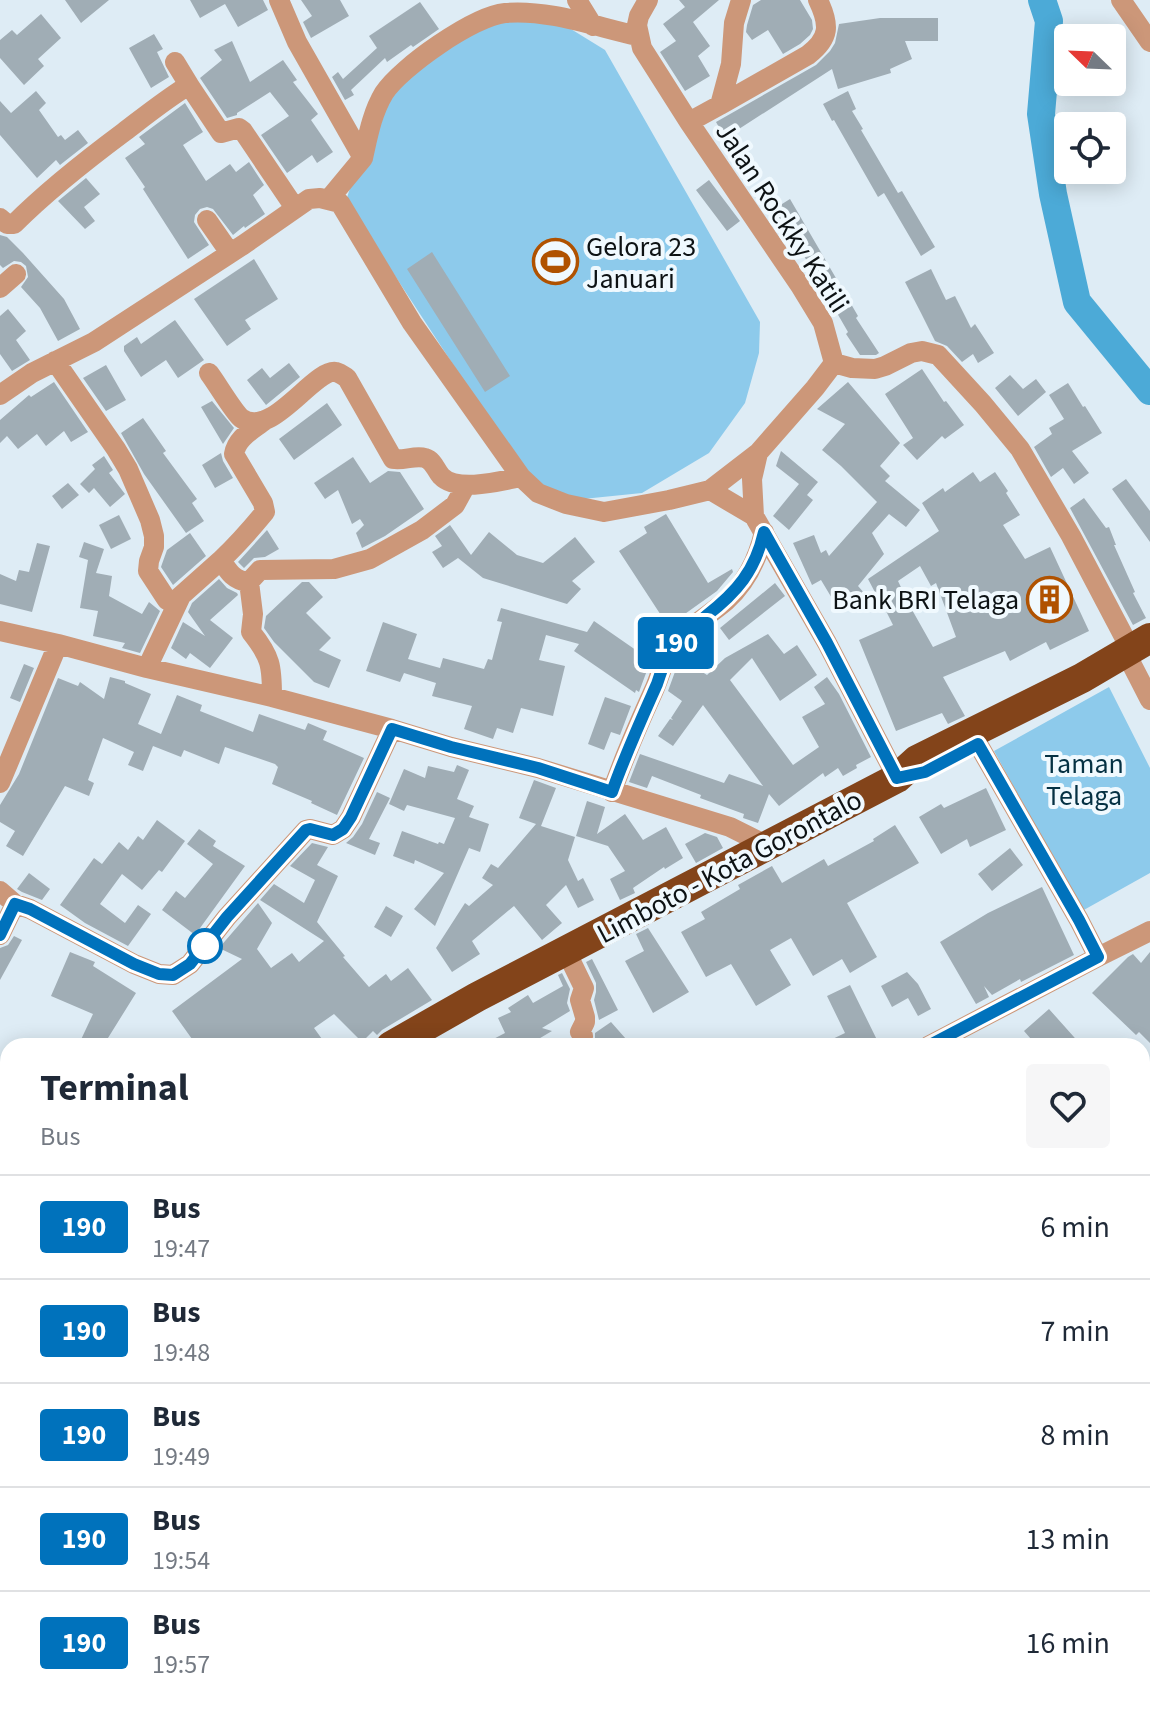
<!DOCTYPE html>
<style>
:root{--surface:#fff;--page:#f6f6f7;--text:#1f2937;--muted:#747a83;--line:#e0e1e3}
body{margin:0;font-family:"Source Sans 3",sans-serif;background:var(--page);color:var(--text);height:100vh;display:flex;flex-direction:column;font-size:30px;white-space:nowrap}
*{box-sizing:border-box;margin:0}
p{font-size:26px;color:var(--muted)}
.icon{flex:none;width:44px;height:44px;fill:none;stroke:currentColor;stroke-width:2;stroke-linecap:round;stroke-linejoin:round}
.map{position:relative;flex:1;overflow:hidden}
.details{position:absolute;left:0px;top:1038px;width:1150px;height:672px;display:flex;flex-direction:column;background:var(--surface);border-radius:24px 24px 0 0;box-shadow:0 4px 20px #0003}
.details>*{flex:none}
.badge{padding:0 16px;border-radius:6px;font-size:28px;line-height:52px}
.needle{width:52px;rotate:293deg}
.fabs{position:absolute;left:1054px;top:24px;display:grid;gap:16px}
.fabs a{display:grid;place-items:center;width:72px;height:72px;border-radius:8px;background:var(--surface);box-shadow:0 4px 20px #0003;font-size:40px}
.map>.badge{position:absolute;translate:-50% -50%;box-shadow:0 0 0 4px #fff}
.round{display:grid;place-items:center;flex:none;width:84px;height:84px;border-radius:8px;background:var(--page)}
.summary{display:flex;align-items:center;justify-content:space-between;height:136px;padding:0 40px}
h1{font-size:38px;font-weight:700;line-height:60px}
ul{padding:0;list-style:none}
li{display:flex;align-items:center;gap:24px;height:104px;padding:0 40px;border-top:2px solid var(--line)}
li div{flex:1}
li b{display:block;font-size:30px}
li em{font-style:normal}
li .badge{min-width:88px;font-weight:700;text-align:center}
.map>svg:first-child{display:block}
.green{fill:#8dcaeb}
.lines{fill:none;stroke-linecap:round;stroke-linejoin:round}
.river{stroke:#4caad7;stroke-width:28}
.building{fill:#a0adb5;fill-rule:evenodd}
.minor{stroke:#cc9779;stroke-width:20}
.highway{stroke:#83441a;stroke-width:30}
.line-casing{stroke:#fff;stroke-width:18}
.line{stroke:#0072bc;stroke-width:12}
.stop-dot{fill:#fff;stroke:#0072bc;stroke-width:4}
.labels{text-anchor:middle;stroke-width:8;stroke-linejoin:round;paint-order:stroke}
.street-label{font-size:28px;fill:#0d1214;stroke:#f0f9fe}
.poi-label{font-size:28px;fill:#0d1214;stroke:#f0f9fe;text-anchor:start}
.park-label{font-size:28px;fill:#053143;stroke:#f0f9fe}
</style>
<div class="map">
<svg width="1150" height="1710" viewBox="0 0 1150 1710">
<rect width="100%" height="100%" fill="#deecf5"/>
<path class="green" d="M522 19 566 26 605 50 760 322 759 353 745 403 709 453 642 493 573 500 532 485 346 201 376 104 472 29Z
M1109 687 1150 768V873L1082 911 994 751Z"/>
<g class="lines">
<path class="river" d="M1042 0 1049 21 1041 114 1053 194 1077 302 1150 391"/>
</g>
<path class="building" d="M65 0H109L81 23Z
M190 0H263L268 10 238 27 225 4 200 18Z
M301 0H340L349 16 311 38 303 22 312 16Z
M679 0H719L693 22 710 46 698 56 710 76 685 91 660 52 676 41 663 24 685 7Z
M761 0H800L812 20 813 29 810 35 800 44 783 54 768 30 752 40 746 32 747 25 753 5Z
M420 2 439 29 413 47 411 45 387 62 385 58 351 90 354 95 345 100 332 77 338 72 343 79 377 48 369 36Z
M41 14 61 38 38 59 44 66 24 85 0 58V40L12 30 17 35Z
M880 18H938V41H905L912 59 890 69 891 73 838 89 832 69 725 138 716 122 816 65 830 51 835 43 839 24Z
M154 34 163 49 157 52 169 77 151 88 129 48Z
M232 41 250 82 283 60 297 80 293 82 318 114 311 120 333 152 317 163 312 155 287 173 261 135 289 116 270 92 237 113V115L227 118 200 78 222 60 214 50Z
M36 91 46 103 39 110 58 137 61 135 65 140 78 130 88 143 60 165 56 160 37 178 0 135V101L11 113Z
M848 91 856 109 852 111 863 129 861 130 898 193 902 191 935 247 921 256 884 193 878 197 834 120 832 121 823 104Z
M185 103 203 132 183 145 206 181 230 164 236 172 249 162 264 185 253 195 265 214 245 228 244 226 233 235 213 209 207 207 200 209 195 215 194 222 209 245 188 259 143 189 145 187 125 158 145 144 139 137Z
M86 178 100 194 84 207 95 221 85 229 58 201Z
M709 180 740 221 727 231 696 190Z
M790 199 858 316 856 318 879 353 876 355H860L846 334 848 332 793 237 791 238 774 209Z
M0 235 7 237 23 253 64 299 80 329 58 341 40 308 21 287 28 277 26 266 21 262 14 261 3 268 0 265Z
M432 252 510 376 485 392 407 269Z
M254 259 278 299 245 320 251 329 227 346 194 299Z
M931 269 946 300 955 296 971 328 975 324 994 353 978 363 973 354 962 362 947 346 935 341 921 313 905 282Z
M8 309 26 331 16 340 30 360 12 371 0 354V316Z
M175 320 204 360 178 378 166 360 141 377 124 351V346L137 337 141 344Z
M289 363 300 377 266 405 247 380 262 368 270 378Z
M106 365 126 400 106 411 83 378Z
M922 369 944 402 946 401 964 425 945 439 942 436 917 460 903 445 913 438 885 394Z
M1010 375 1023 389 1036 379 1046 392 1018 416 995 388Z
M54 382 88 432 71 442 64 431 46 446 37 434 18 449 7 436 0 443V420L29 395 31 397Z
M848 382 900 443 880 466 890 476 885 481 920 510 906 527 889 514 872 533 884 554 858 586 865 594 839 610 821 580 812 585 793 543 814 535 821 553 826 550 829 556 877 502 841 466 822 450 845 424 817 409Z
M1068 383 1083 407 1085 406 1102 433 1072 451 1089 473 1074 484 1063 468 1051 477 1034 447 1052 434 1049 428 1064 419 1049 395Z
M212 401 234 428 223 444 201 407Z
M327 403 342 425 294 460 279 439Z
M143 418 166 451 163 453 197 499 192 503 204 521 186 533 144 474 121 433Z
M781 451 818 482 807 495 813 500 789 530 773 516 799 484 776 466Z
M221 453 223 461 233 478 215 488 202 465Z
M104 456 113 470 109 473 125 494 110 507 94 488 89 493 80 484 95 469 92 465Z
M353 457 370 483 388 471 400 472 424 509 385 536 362 548 356 533 364 525 360 519 352 524 338 490 325 499 314 483Z
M973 472 980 482 995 472 1008 491 1006 493 1020 515 1003 525 1025 559 1050 547 1089 631 1050 650 1046 642 1010 661 1005 651 943 677 965 716 948 724 942 713 896 731 859 640 893 625 879 597 878 598 868 579 939 531 922 503 943 488 945 492ZM920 566 931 586 936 583 956 637 933 647 911 608 898 581Z
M1126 479 1150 511V542L1112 489Z
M68 483 79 495 62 509 52 496Z
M1084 498 1106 528 1109 527 1116 545H1114L1135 592 1133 593 1146 618 1133 625 1070 508Z
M666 514 708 583 732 569 733 572 717 591 668 626 619 551 647 533 644 527Z
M119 515 131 539 111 549 99 525Z
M450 525 471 555 489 532 517 555 543 563 575 537 595 562 572 581 581 589 567 604 483 578 458 558 443 568 432 552 442 546 435 536Z
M267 530 279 549 265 557 254 558 244 568 238 562Z
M190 533 206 556 173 585 161 567 162 564 167 550Z
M84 542 104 549 96 573 112 576 109 596 142 614 149 602 160 611 140 653 122 648 125 643 93 636 98 611 80 608 88 560 79 557Z
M37 543 50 546 32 612 0 604V574L16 581 19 570 29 572Z
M219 579 227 588 237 593 238 595 210 620 233 638 210 668 190 653 186 659 171 648 183 622 205 636 188 612 192 603Z
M302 582H309L323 597 306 613 331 638 319 650 341 660 329 688 314 682 274 642 264 628 266 616Z
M775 583 785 596 729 640 720 628Z
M501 608 587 632 594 621 643 655 644 653 652 657 639 692 636 690 635 693 574 651 579 644 546 635 539 660 565 666 553 716 521 708 513 733 497 728 493 739 464 729 472 706 432 696 436 683 404 673 400 682 366 671 383 622 417 634 408 659 440 668 443 658 484 669 488 659 492 660 502 622 497 621Z
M768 634 784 654 797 645 817 675 780 701 752 658 730 680 793 765 819 747 802 717 825 704 814 687 827 677 839 694 871 757 856 765 857 768 843 776 838 768 825 777 823 773 779 806 769 794 758 823 743 818 744 814 700 798 701 795 652 776 647 788 629 782 640 754 724 783 729 774 763 786 703 705 673 746 658 736 670 719 673 720 671 718 682 701 668 691 676 669 679 671 685 661 707 675 725 658Z
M24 664 34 668 20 702 10 698Z
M110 677 125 681V683L151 694 138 724 161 734 177 695 202 705 200 711 253 732 259 714 305 730 308 723 327 731 323 740 364 758 337 815 311 803 312 801 272 784 278 767 275 764 225 747 219 764 184 750 181 757 153 746 143 771 128 765 134 752 103 738 88 780 94 783 89 796 65 786 23 856 6 846 15 831 0 822V805L19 774 58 678 78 686 80 682 104 699Z
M605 697 631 706 620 735 611 732 604 750 588 744Z
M457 765 469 770 457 799 474 806 469 817 489 824 480 852 469 848 435 926 414 909 444 873 415 860 414 864 393 856 402 831 438 844 439 842 444 844 455 818 407 805 404 811 389 804 404 769 425 778 428 766 454 772Z
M534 780 556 788 541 826 575 837 568 860 578 881 583 878 594 900 578 908 566 885 546 905 562 923 542 940 514 906 472 941 480 954 452 972 436 948 465 903 469 906 493 885 482 878 491 864 498 868 536 824 519 818Z
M986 788 1006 830 970 847 967 839 941 854 919 817 941 804 944 808Z
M377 792 390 798 369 839 380 843 375 855 346 843 353 837 362 824Z
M587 801 605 807 597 834 625 814 643 840 666 827 683 858 665 869 664 867 633 888 635 893 620 900 610 879 625 871 608 846 576 836Z
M157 820 185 841 162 872 159 870 142 890 122 874 100 904 125 923 138 905 151 914 128 946 85 923 60 905 94 858 102 864 119 842 128 850 138 836 143 840Z
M895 825 919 863 847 903 877 957 850 973 842 959 813 976 791 938 770 950 791 985 756 1006 731 964 706 977 681 932 705 919 701 912 740 889 738 885 772 866 782 883 824 859 828 866 874 841 873 839Z
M199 829 216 841 213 846 245 866 195 935 162 910 176 891 185 898 213 864 187 844Z
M705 833 717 837 723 848 696 863 685 844Z
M312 843 328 847 317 865 338 876 317 922 345 956 343 957 369 987 386 974 391 981 408 968 432 1000 382 1030 377 1035 373 1031 362 1042 334 1014 314 1028 327 1046H197L172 1011 242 959 219 948 258 903 272 923 257 949 271 968 292 953 299 962 324 941 260 900 274 884 304 903 315 880 290 866Z
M1010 848 1023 865 992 891 978 874Z
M29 873 50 889 42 900 22 892 17 889Z
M1042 887 1074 955 1021 982 1020 979 992 995 984 986 989 997 976 1004 940 942 988 913Z
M386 906 403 916 391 937 374 927Z
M648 928 689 992 653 1013 625 961 644 951 636 934Z
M14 936 22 940 0 980V948L8 945Z
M70 952 95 962 93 966 136 993 103 1046H78L93 1014 51 996Z
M1150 952V1043L1139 1032 1136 1035 1092 993 1128 957 1133 954 1141 963Z
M592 959 618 1010 599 1020 594 1000 596 992V983L586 962Z
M907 972 918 984 931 1009 918 1016 908 998 892 1007 881 986Z
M562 973 570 989 567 1003 570 1011 542 1028 552 1031 530 1044 527 1039 511 1046H480L505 1033 498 1018 511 1012 508 1008 528 995 533 1003 563 986 558 975Z
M850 985 880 1046H818L845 1033 827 996Z
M1049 1009 1082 1046H1037L1024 1031Z
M611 1022 626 1039 618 1046H591L595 1040V1033Z"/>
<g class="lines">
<path class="minor" d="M279 0 297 42 363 158 329 199
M577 0 593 26
M648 0 639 16 637 25 642 48 689 122 801 287 823 323 834 363 852 368 875 369 885 366 911 353 922 351 938 355 983 404 1020 449 1071 536 1131 650
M1121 0 1150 42
M175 62 189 85
M720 105 808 55C830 38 830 25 818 0
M689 122 720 105 731 64 734 23 741 0
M363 158C368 136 372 113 384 93 401 67 474 16 505 13 549 9 596 27 638 36
M0 218 7 224H14C48 190 85 161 124 132 145 116 166 99 189 85L221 133 239 128 243 131 295 208
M207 220 230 253
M0 288 16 274
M55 361 116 449 128 469 150 520 154 536V547L149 561 148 571 165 597 167 600 175 601 221 560C228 571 234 581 249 582
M209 373C216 382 233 411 241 418 271 441 314 368 336 372 340 373 344 376 347 378L393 459C404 461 415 455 425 458 434 461 435 469 441 476 457 493 501 481 521 477
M0 395 32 373 94 342 243 245 309 199 320 198 340 203 412 323 521 477 538 493 566 504 604 512 669 500 710 490 754 516 827 643 897 778
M710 490 758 453 815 388 834 363
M754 516 752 479 758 453
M221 560C237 545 251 529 265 512L263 503 234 454C237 437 253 430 265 420
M0 631 58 644 147 668 272 697 392 729 451 747 538 768 730 827 768 846
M1131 663 1150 700
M147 668 180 598
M272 697C272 666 271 657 251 632L253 614 249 582 260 570 334 569 370 559 422 530 455 505 466 485
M978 744 1079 920 1098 957
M0 783 58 644
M612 792C624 757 639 723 654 690 660 677 663 661 671 650 684 629 707 617 726 601 746 583 758 558 764 532
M0 891 15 904 30 909 134 964 159 974 173 975 190 964 227 917 306 830 310 829 333 835 343 829 351 817 392 729
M0 935 15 904
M566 951 584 988 580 1000 585 1017V1022L580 1032 583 1036
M928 1046 1098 957 1150 931
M0 1553 8 1549
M1142 1566 1150 1559
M509 1702 517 1710
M651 1702 659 1710
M861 1702 868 1710
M1137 1702 1145 1710
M220 1710 222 1702
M622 1710 627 1702
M1008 1710 1014 1702"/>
<path class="highway" d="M391 1046 477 997 897 778 917 760 1082 678 1150 638
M0 1272 8 1267"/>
</g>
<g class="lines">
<defs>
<path id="line" d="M0 935 15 904 30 909 134 964 159 974 173 975 190 964 227 917 306 830 310 829 333 835 343 829 351 817 392 729 451 747 538 768 612 792C625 755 641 720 657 684 661 673 664 660 671 650 680 636 693 627 706 616 737 592 755 571 764 532L827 643 897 778 925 772 978 744 1079 920 1098 957 928 1046"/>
</defs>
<use href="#line" class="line-casing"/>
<use href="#line" class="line"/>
</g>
<defs>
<symbol id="stadium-ring" viewBox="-11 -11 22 22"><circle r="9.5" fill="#f0f9fe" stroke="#b05200" stroke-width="1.5"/><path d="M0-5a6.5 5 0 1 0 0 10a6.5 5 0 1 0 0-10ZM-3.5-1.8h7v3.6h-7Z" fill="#b05200"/></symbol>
<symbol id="building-ring" viewBox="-11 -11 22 22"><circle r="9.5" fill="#f0f9fe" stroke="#b05200" stroke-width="1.5"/><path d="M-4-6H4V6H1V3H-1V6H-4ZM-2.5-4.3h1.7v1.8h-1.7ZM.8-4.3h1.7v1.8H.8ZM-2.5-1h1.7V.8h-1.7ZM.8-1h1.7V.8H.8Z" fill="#b05200"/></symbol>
</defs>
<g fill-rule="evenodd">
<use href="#stadium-ring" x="530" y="236" width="51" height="51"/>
<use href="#building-ring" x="1024" y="574" width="51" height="51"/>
</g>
<circle class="stop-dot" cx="205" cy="946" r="16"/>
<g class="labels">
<g class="street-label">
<text transform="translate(783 217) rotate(57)" y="10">Jalan Rockky Katili</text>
<text transform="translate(729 866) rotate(-28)" y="10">Limboto - Kota Gorontalo</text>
</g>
<g class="poi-label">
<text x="586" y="256">Gelora 23<tspan x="586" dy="32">Januari</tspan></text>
<text x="1019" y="609" text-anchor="end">Bank BRI Telaga</text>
</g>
<g class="park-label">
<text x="1084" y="773">Taman<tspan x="1084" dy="32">Telaga</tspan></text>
</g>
</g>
</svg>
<div class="fabs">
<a><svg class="needle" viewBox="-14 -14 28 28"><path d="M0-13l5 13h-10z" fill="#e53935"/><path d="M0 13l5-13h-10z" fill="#747a83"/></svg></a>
<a><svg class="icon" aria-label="locate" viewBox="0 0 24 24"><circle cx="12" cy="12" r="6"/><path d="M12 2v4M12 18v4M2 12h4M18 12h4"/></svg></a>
</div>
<b class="badge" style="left:676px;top:643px;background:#0072bc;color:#fff">190</b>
<section class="details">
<div class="summary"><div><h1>Terminal</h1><p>Bus</p></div><a class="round"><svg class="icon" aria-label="heart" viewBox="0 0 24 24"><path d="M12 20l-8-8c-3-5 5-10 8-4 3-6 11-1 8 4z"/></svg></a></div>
<ul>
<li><span class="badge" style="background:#0072bc;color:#fff">190</span><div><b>Bus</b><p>19:47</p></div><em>6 min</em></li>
<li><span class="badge" style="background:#0072bc;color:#fff">190</span><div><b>Bus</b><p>19:48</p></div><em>7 min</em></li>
<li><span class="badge" style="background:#0072bc;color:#fff">190</span><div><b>Bus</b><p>19:49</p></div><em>8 min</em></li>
<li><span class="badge" style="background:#0072bc;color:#fff">190</span><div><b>Bus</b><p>19:54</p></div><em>13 min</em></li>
<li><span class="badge" style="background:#0072bc;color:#fff">190</span><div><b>Bus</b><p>19:57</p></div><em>16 min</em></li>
</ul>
</section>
</div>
